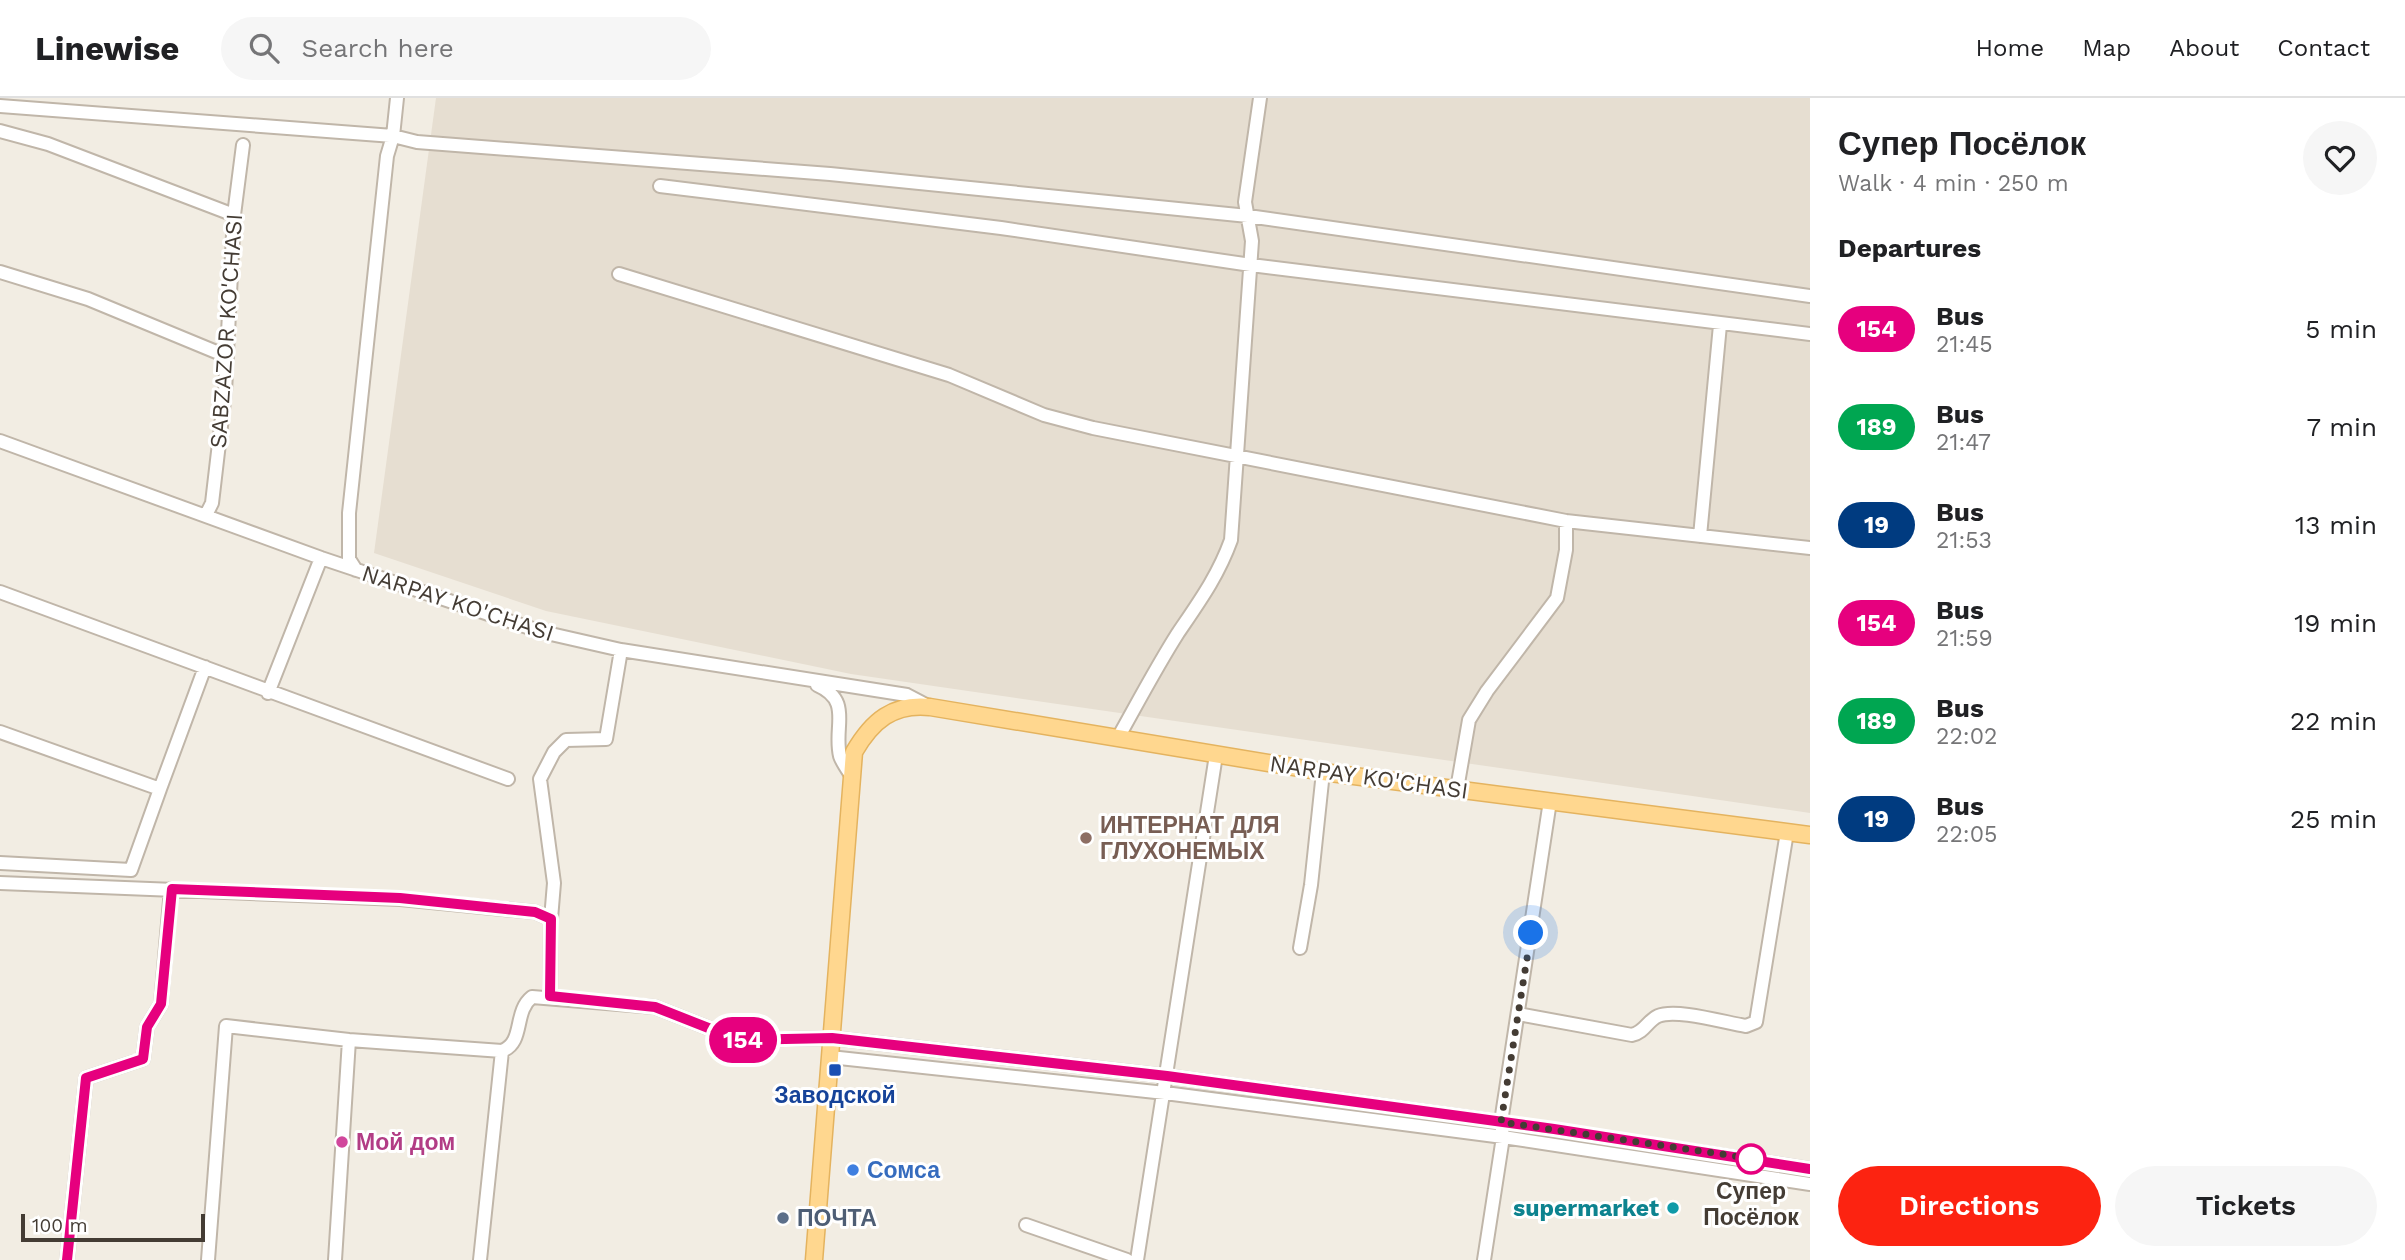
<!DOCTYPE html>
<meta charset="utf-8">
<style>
:root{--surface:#fff;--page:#f6f6f6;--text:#202124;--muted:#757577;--line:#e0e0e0;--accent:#fc2311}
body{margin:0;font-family:"Work Sans",sans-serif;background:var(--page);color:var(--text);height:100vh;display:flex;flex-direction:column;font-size:26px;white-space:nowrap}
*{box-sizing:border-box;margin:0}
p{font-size:23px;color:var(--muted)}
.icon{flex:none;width:38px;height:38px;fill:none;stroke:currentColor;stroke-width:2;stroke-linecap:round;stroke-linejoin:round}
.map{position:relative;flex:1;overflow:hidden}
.drawer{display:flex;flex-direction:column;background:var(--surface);width:595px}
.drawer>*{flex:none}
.badge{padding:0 14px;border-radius:23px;font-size:24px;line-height:46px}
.scale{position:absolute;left:21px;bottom:18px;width:184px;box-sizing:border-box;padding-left:7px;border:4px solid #443c34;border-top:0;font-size:19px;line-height:24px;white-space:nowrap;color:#443c34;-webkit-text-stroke:5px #fff;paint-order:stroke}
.you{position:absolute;width:35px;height:35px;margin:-18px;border:5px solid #fff;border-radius:50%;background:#1a73e8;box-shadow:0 0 0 10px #1a73e833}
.map>.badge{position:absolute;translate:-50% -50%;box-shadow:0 0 0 4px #fff}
h2{padding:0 28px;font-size:26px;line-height:63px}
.round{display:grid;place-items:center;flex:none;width:74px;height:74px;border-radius:37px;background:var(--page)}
.overview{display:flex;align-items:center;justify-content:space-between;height:119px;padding:0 28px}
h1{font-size:33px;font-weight:600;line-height:52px}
.button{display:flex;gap:14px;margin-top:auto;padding:14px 28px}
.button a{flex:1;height:80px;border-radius:42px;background:var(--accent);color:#fff;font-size:28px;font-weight:600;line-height:80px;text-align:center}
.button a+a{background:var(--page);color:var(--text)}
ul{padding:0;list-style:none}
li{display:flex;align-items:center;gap:21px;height:98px;padding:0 28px}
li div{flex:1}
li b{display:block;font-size:26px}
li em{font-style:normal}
li .badge{min-width:77px;font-weight:700;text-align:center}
header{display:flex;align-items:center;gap:42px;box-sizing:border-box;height:98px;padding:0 35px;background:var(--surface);border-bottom:2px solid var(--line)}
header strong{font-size:33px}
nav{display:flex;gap:38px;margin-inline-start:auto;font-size:24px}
.search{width:490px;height:63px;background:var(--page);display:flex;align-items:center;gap:18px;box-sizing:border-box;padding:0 24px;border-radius:38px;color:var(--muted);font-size:26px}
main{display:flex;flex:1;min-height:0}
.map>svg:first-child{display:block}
.residential{fill:#e6ded1}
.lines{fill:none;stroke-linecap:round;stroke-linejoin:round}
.minor-casing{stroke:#c0b6a9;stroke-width:16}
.major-casing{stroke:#e4b35f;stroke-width:19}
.minor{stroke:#fff;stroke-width:12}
.major{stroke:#ffd78f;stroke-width:16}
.line-casing{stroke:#fff;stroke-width:16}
.line{stroke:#e6007e;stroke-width:10}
.walk{stroke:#443c34;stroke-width:7;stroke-dasharray:0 12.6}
.education-dot{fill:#8d6e63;stroke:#fff;stroke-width:2.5}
.transit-dot{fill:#1a4fb4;stroke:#fff;stroke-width:2.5}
.hotel-dot{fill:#d1479c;stroke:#fff;stroke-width:2.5}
.stop-dot{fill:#fff;stroke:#e6007e;stroke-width:3.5}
.shop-dot{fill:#3f7fe0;stroke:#fff;stroke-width:2.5}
.culture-dot{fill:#0f9aa8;stroke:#fff;stroke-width:2.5}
.service-dot{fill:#5c6f8a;stroke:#fff;stroke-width:2.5}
.labels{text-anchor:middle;stroke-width:6;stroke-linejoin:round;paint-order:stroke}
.street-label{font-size:23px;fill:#443c34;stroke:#fff}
.education-label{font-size:23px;font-weight:bold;fill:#785e54;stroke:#fff;text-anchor:start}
.transit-label{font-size:23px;font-weight:bold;fill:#164399;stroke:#fff}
.hotel-label{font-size:23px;font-weight:bold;fill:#b23c85;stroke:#fff;text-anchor:start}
.shop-label{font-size:23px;font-weight:bold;fill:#366cbe;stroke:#fff;text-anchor:start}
.stop-label{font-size:23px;font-weight:bold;fill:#443c34;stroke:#fff}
.culture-label{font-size:23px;font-weight:bold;fill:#0d838f;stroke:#fff;text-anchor:end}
.service-label{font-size:23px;font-weight:bold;fill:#4e5e75;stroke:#fff;text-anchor:start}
</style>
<header>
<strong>Linewise</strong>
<div class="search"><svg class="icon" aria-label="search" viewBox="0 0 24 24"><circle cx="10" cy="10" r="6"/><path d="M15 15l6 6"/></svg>Search here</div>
<nav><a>Home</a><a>Map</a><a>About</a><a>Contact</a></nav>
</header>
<main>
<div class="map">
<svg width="1810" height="1162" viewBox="0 0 1810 1162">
<rect width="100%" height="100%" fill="#f2ede3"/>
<path class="residential" d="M436 0H1810V715L851 576 546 513 374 455Z"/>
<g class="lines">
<defs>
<path id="minor" d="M0 8 393 38 417 44 830 76 1248 118 1810 198
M0 33 48 46 234 117
M660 88 1001 130 1251 167 1810 236
M0 174 88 201 226 258
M619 176 949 277 1044 317 1093 330 1566 423 1810 450
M0 343 321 460 542 534 621 552 907 597 928 608
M206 417 212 405 225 294 234 117 243 47
M1700 438 1720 227
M356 472 349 461V415L387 58 393 38 397 0
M0 494 508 681
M817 587C853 603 833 628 840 658 842 664 847 671 851 677
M268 595 321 460
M0 634 160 691 205 569
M1119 638C1138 604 1157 568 1178 535 1199 504 1218 478 1231 442L1252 143 1245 104 1260 0
M1457 691 1469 622 1487 593 1557 500 1566 452V423
M0 765 131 772 160 691
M0 785 400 801 535 814 551 821 550 898
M551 821 554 785 540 681 554 654 566 642 606 641 621 552
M1300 850 1311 787 1323 674
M1518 916 1632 937C1645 934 1647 923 1658 918 1676 910 1726 925 1746 928L1756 924 1787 734
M830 959 1165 995 1503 1039 1810 1086
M1026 1127 1127 1162
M67 1162 86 980 143 961 147 929 161 906 171 791
M208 1162 226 928 349 942 502 953C525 944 513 914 532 899L655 909 739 942 832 940 1167 978 1501 1024 1810 1071
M335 1162 349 942
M480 1162 502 953
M1137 1162 1216 657
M1484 1162 1503 1039 1501 1024 1550 703"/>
<path id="major" d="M814 1162 854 654C872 623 893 605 930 609L1323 674 1810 737"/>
</defs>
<use href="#minor" class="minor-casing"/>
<use href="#major" class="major-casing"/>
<use href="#minor" class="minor"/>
<use href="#major" class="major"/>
</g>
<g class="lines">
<defs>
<path id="line" d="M67 1162 86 980 143 961 147 929 161 906 172 791 400 800 535 814 551 821 550 898 655 909 739 942 832 940 1167 978 1554 1031 1810 1071"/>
</defs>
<use href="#line" class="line-casing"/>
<use href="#line" class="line"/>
<path class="walk" d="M1531 835 1501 1024 1762 1062 1751 1061"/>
</g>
<circle class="education-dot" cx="1086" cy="740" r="7"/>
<rect class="transit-dot" x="828" y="965" width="14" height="14" rx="3.5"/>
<circle class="hotel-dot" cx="342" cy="1044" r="7"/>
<circle class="stop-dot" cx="1751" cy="1061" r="14"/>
<circle class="shop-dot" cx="853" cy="1072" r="7"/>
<circle class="culture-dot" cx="1673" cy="1110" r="7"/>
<circle class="service-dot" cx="783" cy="1120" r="7"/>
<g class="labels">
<g class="street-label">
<text transform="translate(226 233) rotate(-86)" y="8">SABZAZOR KO'CHASI</text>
<text transform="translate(458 505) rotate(18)" y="8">NARPAY KO'CHASI</text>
<text transform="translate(1369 679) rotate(8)" y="8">NARPAY KO'CHASI</text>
</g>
<g class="education-label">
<text x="1100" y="735">ИНТЕРНАТ ДЛЯ<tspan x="1100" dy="26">ГЛУХОНЕМЫХ</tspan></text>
</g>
<g class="transit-label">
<text x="835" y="1005">Заводской</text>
</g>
<g class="hotel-label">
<text x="356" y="1052">Мой дом</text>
</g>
<g class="shop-label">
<text x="867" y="1080">Сомса</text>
</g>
<g class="stop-label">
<text x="1751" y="1101">Супер<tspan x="1751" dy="26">Посёлок</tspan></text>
</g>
<g class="culture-label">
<text x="1659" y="1118">supermarket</text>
</g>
<g class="service-label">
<text x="797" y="1128">ПОЧТА</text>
</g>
</g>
</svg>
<div class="scale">100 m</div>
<div class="you" style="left:1531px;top:835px"></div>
<b class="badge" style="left:743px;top:942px;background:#e6007e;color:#fff">154</b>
</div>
<section class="drawer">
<div class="overview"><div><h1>Супер Посёлок</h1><p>Walk · 4 min · 250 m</p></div><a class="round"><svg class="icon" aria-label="heart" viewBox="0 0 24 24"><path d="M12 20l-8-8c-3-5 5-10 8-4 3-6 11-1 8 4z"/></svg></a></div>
<h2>Departures</h2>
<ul>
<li><span class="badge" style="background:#e6007e;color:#fff">154</span><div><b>Bus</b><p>21:45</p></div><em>5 min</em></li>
<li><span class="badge" style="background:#00a651;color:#fff">189</span><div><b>Bus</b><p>21:47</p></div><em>7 min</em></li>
<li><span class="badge" style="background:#003b80;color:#fff">19</span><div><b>Bus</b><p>21:53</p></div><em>13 min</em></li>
<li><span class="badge" style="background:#e6007e;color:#fff">154</span><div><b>Bus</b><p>21:59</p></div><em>19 min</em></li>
<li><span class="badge" style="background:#00a651;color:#fff">189</span><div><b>Bus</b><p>22:02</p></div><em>22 min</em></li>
<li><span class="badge" style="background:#003b80;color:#fff">19</span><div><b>Bus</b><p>22:05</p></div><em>25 min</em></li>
</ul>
<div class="button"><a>Directions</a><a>Tickets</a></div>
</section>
</main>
